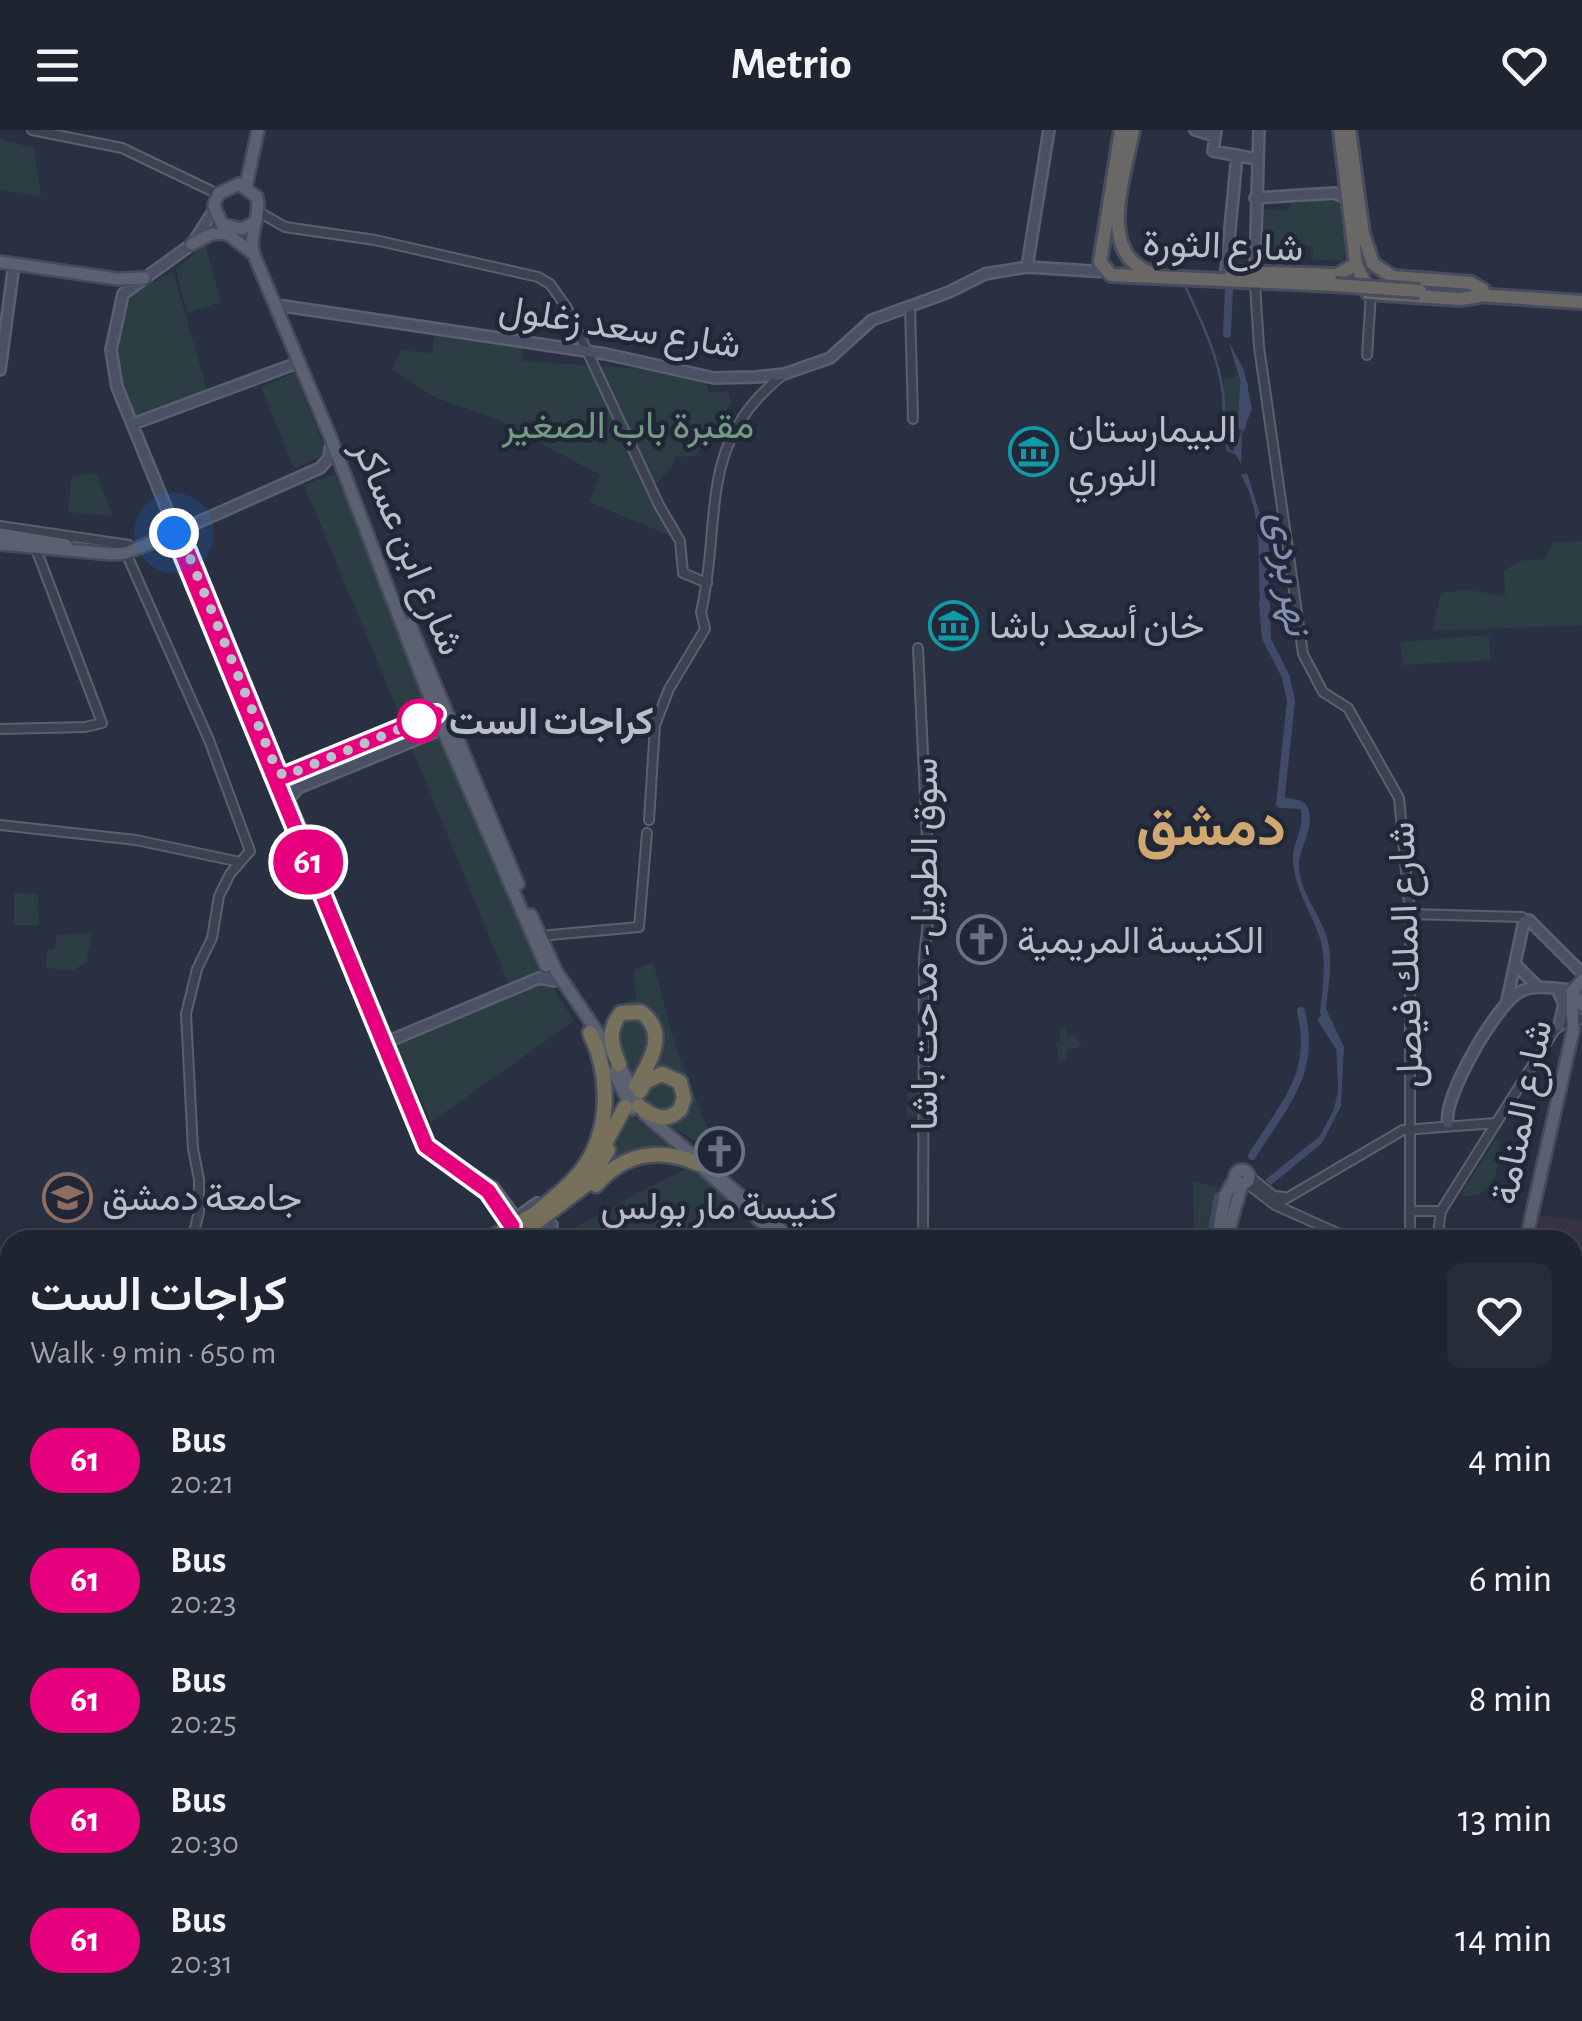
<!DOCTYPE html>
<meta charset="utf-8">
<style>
:root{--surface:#1f2431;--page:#272c39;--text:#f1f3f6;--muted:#a1a4ab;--line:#3c414d}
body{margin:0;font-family:"Alegreya Sans",Vazirmatn,sans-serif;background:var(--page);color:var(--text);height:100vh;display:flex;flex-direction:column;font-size:38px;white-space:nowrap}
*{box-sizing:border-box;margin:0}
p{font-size:32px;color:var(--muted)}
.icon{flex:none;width:55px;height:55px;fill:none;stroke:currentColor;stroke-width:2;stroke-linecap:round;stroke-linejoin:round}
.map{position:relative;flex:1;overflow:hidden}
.drawer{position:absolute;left:0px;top:1100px;width:1582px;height:792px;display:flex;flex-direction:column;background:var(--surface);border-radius:30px 30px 0 0;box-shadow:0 10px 40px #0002,0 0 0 2px var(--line)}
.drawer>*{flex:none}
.badge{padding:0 20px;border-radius:32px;font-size:35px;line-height:65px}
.you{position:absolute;width:50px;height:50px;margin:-25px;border:8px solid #fff;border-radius:50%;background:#1a73e8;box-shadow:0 0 0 15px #1a73e833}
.map>.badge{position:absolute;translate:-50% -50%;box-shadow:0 0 0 5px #fff}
.round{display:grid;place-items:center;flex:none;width:105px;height:105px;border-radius:15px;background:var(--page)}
.head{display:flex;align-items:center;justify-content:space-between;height:170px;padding:0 30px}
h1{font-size:48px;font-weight:600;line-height:75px}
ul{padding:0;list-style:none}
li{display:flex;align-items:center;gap:30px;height:120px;padding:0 30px}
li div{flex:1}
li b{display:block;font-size:38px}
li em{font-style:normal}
li .badge{min-width:110px;font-weight:700;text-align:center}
header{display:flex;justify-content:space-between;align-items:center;height:130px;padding:0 30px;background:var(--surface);font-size:45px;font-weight:600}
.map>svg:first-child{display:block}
.medical{fill:#383443}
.green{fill:#2c3e43}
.water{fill:#404b69}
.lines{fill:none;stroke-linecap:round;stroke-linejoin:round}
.stream{stroke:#404b69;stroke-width:2.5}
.river{stroke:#404b69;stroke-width:8}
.tertiary-casing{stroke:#5b606f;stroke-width:12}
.secondary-casing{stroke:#5b606f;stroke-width:14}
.primary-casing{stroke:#464b5b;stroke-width:16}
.trunk-casing{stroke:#474d5c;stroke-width:18}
.motorway-casing{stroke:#474d5c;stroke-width:19}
.tertiary{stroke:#3d4251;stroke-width:8}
.secondary{stroke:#4b5164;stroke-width:9}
.primary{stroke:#5b6171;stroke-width:11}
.trunk{stroke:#696866;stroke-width:12}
.motorway{stroke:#77705a;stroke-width:14}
.trunk-bridge-casing{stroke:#474d5c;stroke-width:18;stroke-linecap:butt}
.trunk-bridge{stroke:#696866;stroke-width:12}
.line-casing{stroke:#fff;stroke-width:22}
.line{stroke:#e6007e;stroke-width:15}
.walk{stroke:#babecb;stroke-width:10;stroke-dasharray:0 18}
.stop-dot{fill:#fff;stroke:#e6007e;stroke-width:5}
.labels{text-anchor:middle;stroke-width:9;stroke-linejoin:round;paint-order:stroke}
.street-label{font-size:38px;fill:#babecb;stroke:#212737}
.park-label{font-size:38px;fill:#729b81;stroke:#212737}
.poi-label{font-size:38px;fill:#babecb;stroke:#212737;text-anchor:start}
.stop-label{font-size:38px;font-weight:bold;fill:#babecb;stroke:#212737;text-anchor:start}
.water-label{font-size:40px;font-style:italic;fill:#8390b1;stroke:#212737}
.town-label{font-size:58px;font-weight:bold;fill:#d0a870;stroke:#212737}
</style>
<header><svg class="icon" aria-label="menu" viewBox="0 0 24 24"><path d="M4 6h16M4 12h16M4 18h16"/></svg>Metrio<svg class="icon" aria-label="heart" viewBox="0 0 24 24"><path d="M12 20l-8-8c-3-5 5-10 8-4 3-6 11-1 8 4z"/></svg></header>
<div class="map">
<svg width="1582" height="1891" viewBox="0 0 1582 1891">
<rect width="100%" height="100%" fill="#293041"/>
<path class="medical" d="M1539 1085 1582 1090V1144L1573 1143 1572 1110H1533Z"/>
<path class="green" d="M0 9 34 18 41 66 0 60Z
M1338 65 1346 121 1342 131 1313 129V116L1288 115 1287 129 1261 128V79L1289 80 1291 67Z
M205 114 221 172 187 183 176 140Z
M173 141 208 264 136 289 116 236 126 171 135 162Z
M435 202 523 214 522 231 660 240 706 250 709 263 728 261 731 273 695 326 675 327 671 339 648 361 676 408 589 372 600 345 494 288 436 268 392 240 402 220 484 229 432 223Z
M295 243 327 324 294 338 261 257Z
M1239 246 1244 281 1241 289 1225 290 1223 249Z
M96 343 113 386 68 382 72 346Z
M335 344 431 579 403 593 304 355Z
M1582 411V495L1432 501 1441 463 1468 460 1505 466 1504 441 1519 431 1544 429 1553 413Z
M1489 505 1490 530 1403 535 1400 512Z
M441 604 540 843 509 855 412 618Z
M14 763 38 764 39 795H14Z
M92 803 86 832 74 840 46 838 47 820 55 819 56 805Z
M653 832 676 919 710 1005 696 1011 663 992 675 989 683 949 644 948 657 922 646 877 611 878 636 868 634 840Z
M542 852 550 853 574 891 431 992 396 914Z
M642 886 653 909 633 953 614 903 622 888Z
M1065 899 1068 907 1075 905 1082 917 1068 919 1066 930 1059 931 1056 912 1060 911 1059 901Z
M656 948 679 958 675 981H651L641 966Z
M908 953 925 955V986H907Z
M631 986 678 1022 601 1043Z
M1496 1009 1500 1012C1498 1038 1497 1068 1463 1066L1462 1062Z
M694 1036 736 1078C681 1115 616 1110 549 1110 599 1087 643 1057 694 1036Z
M1193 1051 1218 1058 1208 1110H1194Z
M10 1348V1444H0V1352Z"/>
<path class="water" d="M1229 212 1244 240 1252 279 1242 303 1241 334 1233 320C1256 281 1239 251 1229 212Z
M1247 343 1274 430 1265 467 1270 473 1271 519C1247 472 1273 399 1241 345Z
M1280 665C1288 671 1302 667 1307 676 1317 697 1298 717 1299 737 1300 761 1317 780 1325 802 1335 827 1328 854 1326 879L1344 917 1341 976 1322 1013 1271 1055 1265 1050 1320 1006 1334 979 1338 961 1336 910 1320 884C1322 858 1328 831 1319 806 1310 779 1296 762 1293 732 1291 713 1305 700 1301 679L1282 678Z"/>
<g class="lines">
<path class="stream" d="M1185 156C1201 190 1218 225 1223 263 1225 283 1222 301 1228 320L1234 323
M692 1882 693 1891"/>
<path class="river" d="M1227 204 1229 158
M1242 296 1244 255
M1263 474 1266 508 1286 547 1291 571 1280 674H1290
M1322 890 1339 916
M1252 1026C1283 975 1317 944 1301 881
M1210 1110 1218 1067
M1072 1882 1082 1891
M749 1891 754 1882
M841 1891 843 1882"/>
<defs>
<path id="tertiary" d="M32 0 122 18 218 64
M259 82 285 97 375 110 538 147 550 154 567 178 659 375 680 411 683 443 707 453
M1255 155 1259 217 1303 524 1323 562 1348 578 1399 668 1410 784V1110
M910 176 913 289
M1367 225 1371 163
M0 396 129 415
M126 423 209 610 250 721 230 744 219 766 212 808 197 839 186 884 193 1019 199 1049V1082L192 1110
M918 518 930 772 924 828 923 1110
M0 599 85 597 102 593 36 419
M649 690 655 595 669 559 705 499 701 482C723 388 695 313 784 244
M0 695 136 710 240 732
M1410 784 1522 787
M539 806 639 797 647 703
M1250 1047 1274 1066 1284 1067
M1246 1053 1275 1075 1353 1110
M1275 1075 1403 1000 1496 993
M1413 1081H1441
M1437 1110 1441 1081 1554 901 1562 894 1582 889
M1021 1882 1022 1891"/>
<path id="secondary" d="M1195 0 1215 6
M1216 0 1213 21 1256 29
M1255 68 1335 63 1347 69
M214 80 192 114 123 164 111 220 117 257 427 1017 488 1061 512 1096
M1027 137 1049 0
M1255 139 1259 0
M1226 141 1237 25
M277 175 606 224 714 248 756 247 784 244 830 228 872 190 949 162 985 144 1027 137 1107 142
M0 240 14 134
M133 294 300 232
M174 403 320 338 329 328 331 314
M223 509 261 601
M277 641 285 646 436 584
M278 643 308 716
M289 669 298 658 442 599
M1529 790 1579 840
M1516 835 1538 857
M1557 859 1564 874 1559 896
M1507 871 1524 791
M394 909 539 848 554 851
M1448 993C1442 969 1495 877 1518 863 1533 853 1555 859 1572 860
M456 1034 494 1058 519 1092
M516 1088 537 1073
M529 1107 552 1095
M1572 1147 1582 1148
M1575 1346 1582 1380
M1572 1412 1582 1416
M0 1588 10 1578
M1572 1690 1582 1688
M0 1815 10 1819
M133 1882 150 1891
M443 1882 444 1891"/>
<path id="primary" d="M246 56 258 0
M255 92 242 99 222 94 214 76 218 64 239 54 257 67C261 89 248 103 254 125L330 306 436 584 546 836
M192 114 212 104 226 103 251 122
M0 132 117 149 144 148
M0 404 66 415
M0 414 112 424 126 423 174 403
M410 494 518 754
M531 785 556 841 619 934 645 985 793 1110
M1582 850 1572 862 1582 875
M614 942 632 979
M704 1039 781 1110
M1235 1047a7 7 0 1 1 14 0a7 7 0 1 1-14 0Z
M1217 1110 1225 1066 1235 1048
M1226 1110 1242 1054
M1526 1110 1573 901 1572 865
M1572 1341 1582 1339
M1572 1731H1582
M571 1891 576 1882
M1149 1891 1150 1882
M1515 1891 1517 1882"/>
<path id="trunk" d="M1121 0 1100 132 1111 145 1335 155
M1133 0C1125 44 1096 122 1149 142
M1340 0 1356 134 1369 162
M1349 0 1363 104 1373 134 1393 147 1471 153 1483 160
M1232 142 1337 145 1356 134
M1368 163 1461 169 1479 166
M1477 165 1582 172
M0 1823 10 1826
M0 1837 10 1842
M0 1859 10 1868
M40 1882 48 1886
M71 1882 89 1891
M96 1882 113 1891"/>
<path id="motorway" d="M619 934C611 915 607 900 621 883L641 882C669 903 650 931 636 956
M639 976C653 987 666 993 680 980L684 968 680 952 662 944 645 952 640 961
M600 1023 625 977
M596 1055C624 1023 660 1017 699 1034
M534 1085C550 1070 568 1058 581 1041 611 1002 611 946 590 903
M533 1095 587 1054 608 1020
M487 1110 539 1082
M0 1331 10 1327
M0 1344 10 1339"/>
</defs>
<use href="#tertiary" class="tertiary-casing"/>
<use href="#secondary" class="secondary-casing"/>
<use href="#primary" class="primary-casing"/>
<use href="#trunk" class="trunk-casing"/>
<use href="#motorway" class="motorway-casing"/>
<use href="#tertiary" class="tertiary"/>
<use href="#secondary" class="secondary"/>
<use href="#primary" class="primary"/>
<use href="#trunk" class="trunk"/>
<use href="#motorway" class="motorway"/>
<defs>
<path id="trunk-bridge" d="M1335 155 1420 161"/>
</defs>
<use href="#trunk-bridge" class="trunk-bridge-casing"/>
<use href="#trunk-bridge" class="trunk-bridge"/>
</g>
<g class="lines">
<defs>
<path id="line" d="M436 584 285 646 277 641 179 401 174 403 426 1016 488 1061 512 1096"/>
</defs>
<use href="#line" class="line-casing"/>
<use href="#line" class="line"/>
<path class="walk" d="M174 403 179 401 277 641 285 646 419 591"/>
</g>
<defs>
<symbol id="museum-ring" viewBox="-11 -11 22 22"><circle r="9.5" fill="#212737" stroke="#0f9aa8" stroke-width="1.5"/><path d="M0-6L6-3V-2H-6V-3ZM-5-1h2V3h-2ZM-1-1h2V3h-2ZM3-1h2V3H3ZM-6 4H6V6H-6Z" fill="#0f9aa8"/></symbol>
<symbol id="church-ring" viewBox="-11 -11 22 22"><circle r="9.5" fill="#212737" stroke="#6b7280" stroke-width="1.5"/><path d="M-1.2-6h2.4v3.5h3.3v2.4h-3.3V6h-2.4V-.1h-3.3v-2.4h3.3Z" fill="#6b7280"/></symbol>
<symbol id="university-ring" viewBox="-11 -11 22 22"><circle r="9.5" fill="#212737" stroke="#8d6e63" stroke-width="1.5"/><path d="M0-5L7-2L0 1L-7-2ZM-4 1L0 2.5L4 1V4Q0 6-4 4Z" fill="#8d6e63"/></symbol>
</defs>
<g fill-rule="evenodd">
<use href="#museum-ring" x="1006" y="294" width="55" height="55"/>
<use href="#museum-ring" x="926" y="468" width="55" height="55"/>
<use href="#church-ring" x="954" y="782" width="55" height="55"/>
<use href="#church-ring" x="692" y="994" width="55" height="55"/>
<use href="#university-ring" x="40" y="1040" width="55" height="55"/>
</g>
<circle class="stop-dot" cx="419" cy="591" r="20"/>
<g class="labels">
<g class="street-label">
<text transform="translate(1223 115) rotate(2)" y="13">شارع الثورة</text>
<text transform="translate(620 196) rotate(9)" y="13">شارع سعد زغلول</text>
<text transform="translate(409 417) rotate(67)" y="13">شارع ابن عساكر</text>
<text transform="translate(924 814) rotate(-90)" y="13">سوق الطويل - مدحت باشا</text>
<text transform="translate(1405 825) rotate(-92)" y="13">شارع الملك فيصل</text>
<text transform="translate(1521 982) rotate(-79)" y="13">شارع المنامة</text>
</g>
<g class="park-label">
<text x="628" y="308">مقبرة باب الصغير</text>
</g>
<g class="poi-label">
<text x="1068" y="312">البيمارستان<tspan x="1068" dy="44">النوري</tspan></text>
<text x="989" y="508">خان أسعد باشا</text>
<text x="1017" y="823">الكنيسة المريمية</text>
<text x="102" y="1080">جامعة دمشق</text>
<text x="719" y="1089" text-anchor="middle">كنيسة مار بولس</text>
</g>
<g class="stop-label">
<text x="449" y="604">كراجات الست</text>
</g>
<g class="water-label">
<text transform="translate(1291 443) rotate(82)" y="14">نهر بردى</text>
</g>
<g class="town-label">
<text x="1211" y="715">دمشق</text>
</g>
</g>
</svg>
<div class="you" style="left:174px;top:403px"></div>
<b class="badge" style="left:308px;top:732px;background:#e6007e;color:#fff">61</b>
<section class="drawer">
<div class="head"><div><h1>كراجات الست</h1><p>Walk · 9 min · 650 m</p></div><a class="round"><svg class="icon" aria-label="heart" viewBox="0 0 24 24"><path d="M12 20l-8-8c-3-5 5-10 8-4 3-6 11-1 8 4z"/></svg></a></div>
<ul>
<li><span class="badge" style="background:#e6007e;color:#fff">61</span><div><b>Bus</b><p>20:21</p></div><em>4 min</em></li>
<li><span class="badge" style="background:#e6007e;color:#fff">61</span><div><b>Bus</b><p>20:23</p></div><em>6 min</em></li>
<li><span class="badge" style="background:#e6007e;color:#fff">61</span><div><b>Bus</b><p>20:25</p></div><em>8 min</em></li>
<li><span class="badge" style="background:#e6007e;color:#fff">61</span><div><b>Bus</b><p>20:30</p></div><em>13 min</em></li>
<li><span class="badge" style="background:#e6007e;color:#fff">61</span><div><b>Bus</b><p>20:31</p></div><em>14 min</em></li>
</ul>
</section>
</div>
